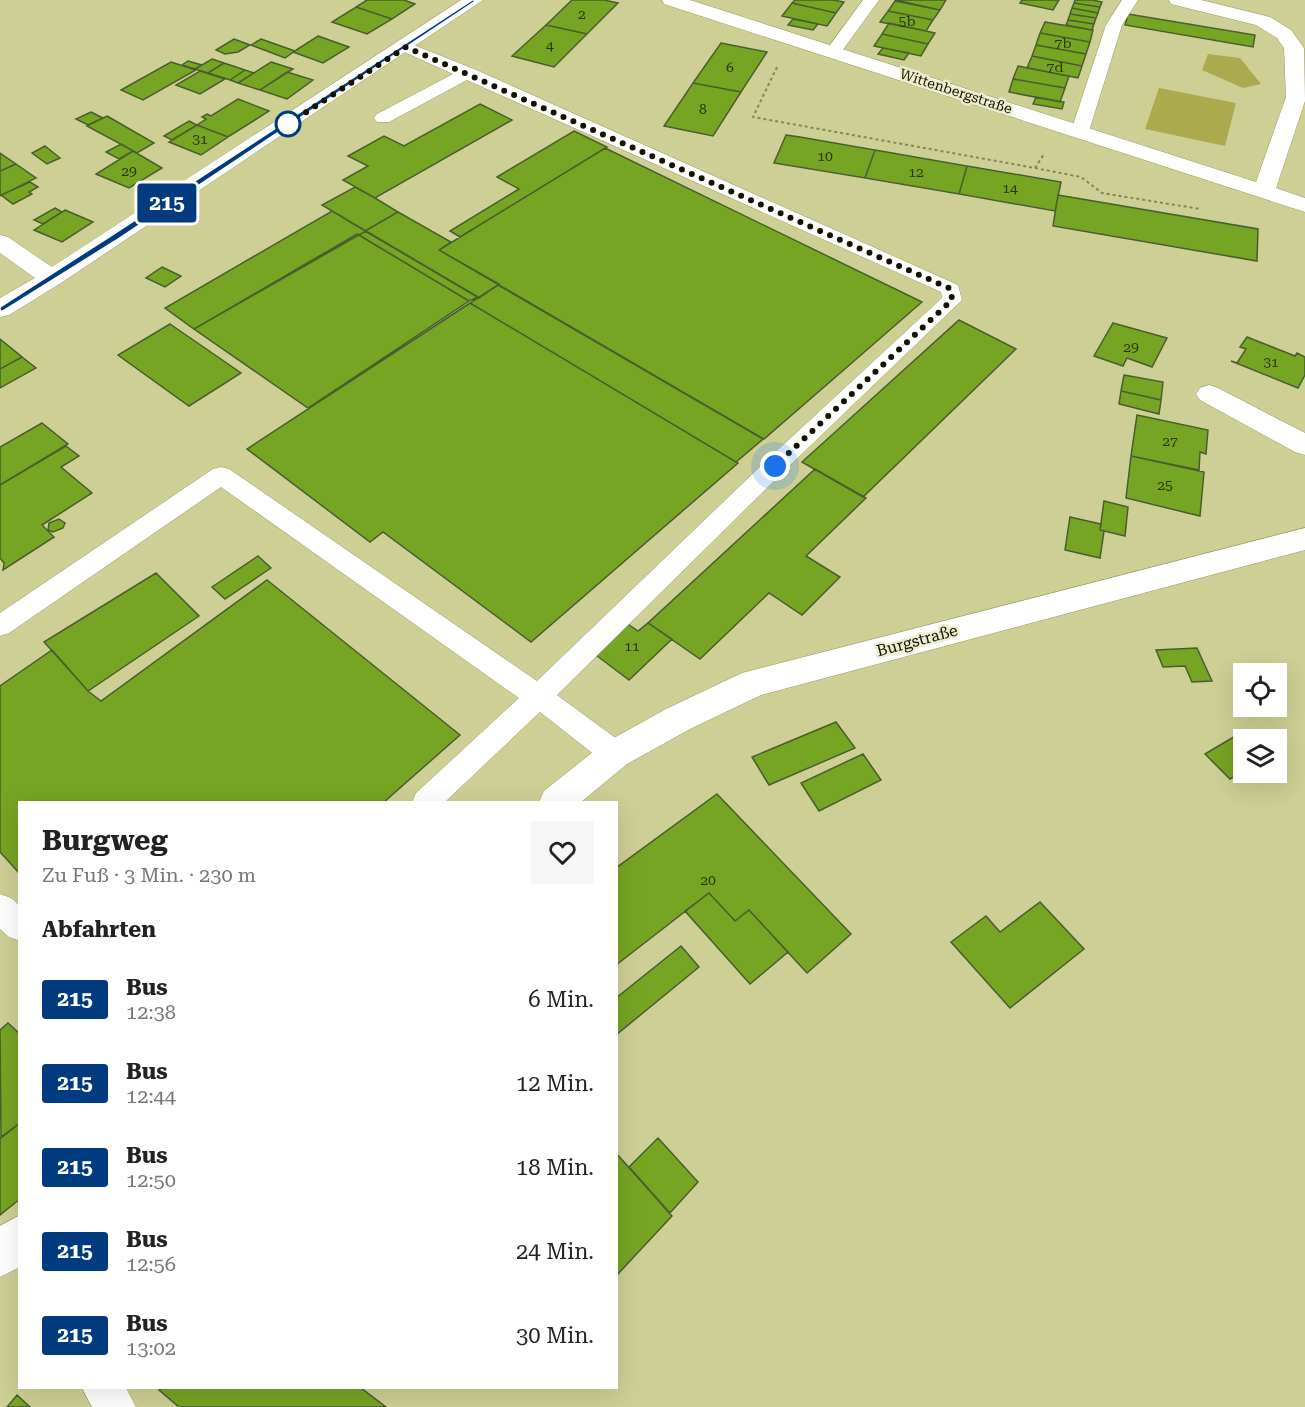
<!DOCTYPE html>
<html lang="de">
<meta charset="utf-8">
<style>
:root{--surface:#fff;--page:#f6f6f6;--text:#222;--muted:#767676}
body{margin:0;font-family:"Roboto Serif",serif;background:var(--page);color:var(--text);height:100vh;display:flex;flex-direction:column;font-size:22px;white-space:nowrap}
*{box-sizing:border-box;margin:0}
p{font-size:20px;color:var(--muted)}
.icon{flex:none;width:33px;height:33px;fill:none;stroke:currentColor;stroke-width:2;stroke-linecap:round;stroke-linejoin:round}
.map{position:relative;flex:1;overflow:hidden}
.sheet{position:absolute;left:18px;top:801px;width:600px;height:588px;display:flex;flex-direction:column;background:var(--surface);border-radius:0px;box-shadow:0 6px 24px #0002}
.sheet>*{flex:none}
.badge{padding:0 12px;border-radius:4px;font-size:21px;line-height:39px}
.buttons{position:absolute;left:1233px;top:663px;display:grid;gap:12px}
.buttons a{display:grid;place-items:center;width:54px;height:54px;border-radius:0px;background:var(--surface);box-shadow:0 6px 24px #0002;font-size:30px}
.you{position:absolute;width:30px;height:30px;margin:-15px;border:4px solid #fff;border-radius:50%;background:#1a73e8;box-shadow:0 0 0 9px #1a73e833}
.map>.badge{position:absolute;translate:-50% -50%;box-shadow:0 0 0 3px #fff}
h2{padding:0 24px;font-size:22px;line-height:54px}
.round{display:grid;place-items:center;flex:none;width:63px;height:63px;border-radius:0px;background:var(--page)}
.overview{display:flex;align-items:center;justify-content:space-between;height:102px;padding:0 24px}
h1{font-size:28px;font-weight:700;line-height:45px}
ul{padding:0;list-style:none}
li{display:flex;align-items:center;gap:18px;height:84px;padding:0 24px}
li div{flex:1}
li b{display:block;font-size:22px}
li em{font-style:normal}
li .badge{min-width:66px;font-weight:700;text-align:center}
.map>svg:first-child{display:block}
.green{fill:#acaa4e}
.building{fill:#76a423;stroke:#495e2e;stroke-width:1.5}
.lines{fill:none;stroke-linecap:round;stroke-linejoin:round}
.lane-casing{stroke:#9b9b63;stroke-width:1}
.street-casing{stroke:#9b9b63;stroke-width:1}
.path{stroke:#85855a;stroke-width:2;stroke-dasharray:3 3;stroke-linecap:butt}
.lane{fill:#fff;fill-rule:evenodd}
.street{fill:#fff;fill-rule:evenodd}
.line{fill:#003b80;stroke:#fff;stroke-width:1.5}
.walk{stroke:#131300;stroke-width:6;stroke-dasharray:0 10.8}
.stop-dot{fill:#fff;stroke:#003b80;stroke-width:3}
.labels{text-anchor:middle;stroke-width:5;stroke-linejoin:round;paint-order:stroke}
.number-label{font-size:14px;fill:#2c3709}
.far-street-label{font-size:14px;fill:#131300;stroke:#ededd0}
.street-label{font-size:16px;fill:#131300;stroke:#ededd0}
</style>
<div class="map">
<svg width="1305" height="1407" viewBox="0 0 1305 1407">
<rect width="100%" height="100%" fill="#cecf95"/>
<path class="green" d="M1208 54 1240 58 1261 84 1243 88 1202 70Z
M1159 88 1236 103 1225 146 1145 129Z"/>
<path class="building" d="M367 0H404L415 4 392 19 356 7Z
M572 0H604L618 3 587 34 546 25Z
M795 0H833L844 2 836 13 792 3Z
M895 0H946L940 10Z
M1022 0H1059L1053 10 1020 3Z
M1075 0H1092L1102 2 1100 7 1074 3Z
M895 1 940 10 933 20 888 11Z
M792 3 836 13 827 26 782 16Z
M1074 3 1100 7 1098 13 1072 8Z
M356 7 392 19 367 34 332 22Z
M1072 8 1098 13 1096 18 1070 14Z
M888 11 933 20 926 31 880 22Z
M1070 14 1096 18 1094 24 1068 20Z
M1128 14 1255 35 1253 47 1125 25Z
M793 19 818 24 813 30 788 25Z
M1068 20 1094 24 1092 30 1066 25Z
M1045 22 1092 30H1093L1090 42 1040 33Z
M889 23 926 31 935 33 928 44 882 34Z
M546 25 587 34 554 67 512 56Z
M1040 33 1090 42 1086 54 1036 45Z
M882 34 928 44 921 56 874 46Z
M318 36 349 47 323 63 293 52Z
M234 39 250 45 238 52 225 54 216 50Z
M261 39 295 51 285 58 251 45Z
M721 43 767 52 741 92 693 83Z
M1036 45 1086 54 1082 66 1032 56Z
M883 48 909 53 904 60 878 54Z
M1032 56 1082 66 1078 78 1068 76 1027 68Z
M212 59 224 63 208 73 195 69Z
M188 61 202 65 195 69 182 65Z
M171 62 196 70 143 100 121 90Z
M271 62 293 69 260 90 238 83Z
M224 63 245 70 230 80 208 73Z
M1018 66 1069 76 1065 88 1013 79Z
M245 70 254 73 238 83 230 80Z
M200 71 225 79 200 94 176 85Z
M287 72 313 80 287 99 260 90Z
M1013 79 1065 88 1060 102 1009 92Z
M693 83 741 92 713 136 664 126Z
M1036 97 1064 102 1062 109 1033 104Z
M238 99 269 111 228 137 197 125 206 119 202 117 207 114 211 116Z
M480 104 512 120 375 198 343 180 368 166 348 156 384 136 404 146Z
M91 112 103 118 88 125 76 119Z
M107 116 154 143 137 153 87 126Z
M189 121 197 125 172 140 164 136Z
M197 125 228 137 201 155 169 142Z
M574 131 607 147 460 237 450 231 519 189 497 177Z
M786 135 800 137 875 150 865 178 774 163Z
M121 144 133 151 119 159 106 152Z
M45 146 60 158 47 164 32 153Z
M605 148 922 302 764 439 439 250Z
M875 150 967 166 959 194 865 178Z
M133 151 162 168 129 188 96 174Z
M0 153 16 164 0 171Z
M16 164 36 178 0 196V171Z
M967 166 1061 182 1055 211 959 194Z
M30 182 38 187 29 192 32 194 13 204 1 195Z
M355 187 375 198 398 212 365 231 322 205Z
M1058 195 1258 229 1257 261 1053 226Z
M55 208 62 212 43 224 34 220Z
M65 210 93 222 62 242 34 230Z
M332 211 366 231 194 329 165 308Z
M398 212 451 242 439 250 499 284 479 298 365 231Z
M366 231 478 297 469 301 359 235Z
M357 234 469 301 308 408 194 329Z
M162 267 181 276 165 287 146 278Z
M498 285 763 439 736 462 470 303Z
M470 303 738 463 531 642 383 532 370 542 247 449Z
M959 320 1016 349 863 497 802 462Z
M1113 323 1167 338 1152 367 1127 358 1123 366 1094 356Z
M170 324 241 373 189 406 118 355Z
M1247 337 1295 356 1297 353 1305 357V375L1298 388 1231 361 1237 363 1246 349 1240 347Z
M0 339 22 357 0 369Z
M22 357 36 368 0 388V369Z
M1124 375 1163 382 1161 400 1121 391Z
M1121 391 1161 400 1159 414 1119 404Z
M1137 415 1208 430 1206 454 1200 452 1199 470 1131 456Z
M42 423 68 444 0 485V447Z
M66 446 79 456 61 467 92 493 42 525 54 537 3 570 4 563 0 558V485Z
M1131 456 1204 472 1200 516 1126 498Z
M815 469 866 498 806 556 840 577 802 615 769 593 700 659 648 623Z
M1104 501 1128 507 1125 536 1100 530Z
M1070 517 1101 524 1100 530 1104 531 1100 558 1065 550Z
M59 519 65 523 63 528 53 532 48 530 49 523Z
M258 556 271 568 225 599 212 587Z
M156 573 199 616 88 691 44 642Z
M267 580 460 735 384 802H20V874L0 852V686L52 650 88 691 101 701Z
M625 622 638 631 648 623 672 639 629 680 592 652Z
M1197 648 1212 681 1192 682 1185 666 1163 667 1156 650Z
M836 722 855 748 769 785 752 757Z
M1237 735 1244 742V771L1230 779 1205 754Z
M863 754 881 780 819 811 801 783Z
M717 794 851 934 807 973 749 910 735 921 709 893 616 965V868Z
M709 893 735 921 749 910 788 952 750 984 685 911Z
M1040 902 1084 949 1010 1008 951 942 986 916 1000 932Z
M681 946 699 967 616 1035V998Z
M8 1023 20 1034V1123L1 1138 0 1030Z
M20 1123V1199L0 1215V1138Z
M658 1138 698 1182 670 1213 629 1167Z
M616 1153 672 1216 616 1276Z
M162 1388H361L386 1407H179L159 1390Z
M17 1395 30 1407H7Z"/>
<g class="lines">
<defs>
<path id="lane" d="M863 0H879L839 55H827L825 52Z
M1122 0H1138L1122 25 1089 131 1086 135H1074L1071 131 1106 25Z
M406 42 474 69 958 285 962 300 783 472 557 695 625 745 629 754 625 763 615 766 605 763 540 712 445 802H412L416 793 519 698 221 487 9 633 0 636V613L213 469 221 467 229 469 537 681 767 460 942 298 941 292 467 80 389 122H377L374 118 377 114 453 74 400 50 398 47 400 44Z
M0 894 11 898 20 906V941L9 937 0 929Z
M82 1388H126L136 1407H92Z"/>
<path id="street" d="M461 0H483L61 283 9 315 0 317V298L35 278 0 253V235L8 237 52 267Z
M662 0H690L1256 182 1286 97 1284 48 1277 38 1256 25 1171 4 1169 0H1201L1270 17 1291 30 1304 48 1305 101 1276 188 1305 198V212L664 4Z
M1209 385 1218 388 1305 433V455L1295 452 1200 400 1196 394 1200 388Z
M1305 528V550L761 695 690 729 627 764 581 802H539L544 791 603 744 666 709 742 673Z
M20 1215V1267L0 1277V1226Z"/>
</defs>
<use href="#lane" class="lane-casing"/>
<use href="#street" class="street-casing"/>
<path class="path" d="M777 67 753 117 1035 168 1044 154
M1035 168 1081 177 1102 193 1200 209"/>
<use href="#lane" class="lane"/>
<use href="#street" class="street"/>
</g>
<path class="line" d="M472 0H477L115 241 3 311H0V307L109 237Z"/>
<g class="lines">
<path class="walk" d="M288 124 406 47 951 289 952 300 775 466"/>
</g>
<circle class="stop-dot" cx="288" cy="124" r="12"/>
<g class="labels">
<g class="number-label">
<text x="582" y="19">2</text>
<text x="907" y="26">5b</text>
<text x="1063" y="48">7b</text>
<text x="550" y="50">4</text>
<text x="730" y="72">6</text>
<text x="1055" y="72">7d</text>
<text x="703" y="114">8</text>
<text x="200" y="144">31</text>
<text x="825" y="161">10</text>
<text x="129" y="176">29</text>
<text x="916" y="177">12</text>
<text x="1010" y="193">14</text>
<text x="1131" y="352">29</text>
<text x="1271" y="367">31</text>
<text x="1170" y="446">27</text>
<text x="1165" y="490">25</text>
<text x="632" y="651">11</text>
<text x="708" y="885">20</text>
</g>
<g class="far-street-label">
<text transform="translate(956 91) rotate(18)" y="5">Wittenbergstraße</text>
</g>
<g class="street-label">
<text transform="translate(917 640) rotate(-15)" y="6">Burgstraße</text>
</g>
</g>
</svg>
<div class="buttons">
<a><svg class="icon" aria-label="locate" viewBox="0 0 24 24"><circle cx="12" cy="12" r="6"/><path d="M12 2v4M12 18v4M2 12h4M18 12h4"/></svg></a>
<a><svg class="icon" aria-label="layers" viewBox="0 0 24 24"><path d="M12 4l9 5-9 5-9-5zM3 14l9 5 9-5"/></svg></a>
</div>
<div class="you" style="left:775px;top:466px"></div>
<b class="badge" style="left:167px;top:203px;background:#003b80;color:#fff">215</b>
<section class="sheet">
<div class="overview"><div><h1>Burgweg</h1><p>Zu Fuß · 3 Min. · 230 m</p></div><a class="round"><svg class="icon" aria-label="heart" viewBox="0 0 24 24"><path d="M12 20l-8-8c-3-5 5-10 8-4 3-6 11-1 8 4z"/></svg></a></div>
<h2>Abfahrten</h2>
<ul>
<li><span class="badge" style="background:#003b80;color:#fff">215</span><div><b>Bus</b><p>12:38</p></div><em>6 Min.</em></li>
<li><span class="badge" style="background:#003b80;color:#fff">215</span><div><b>Bus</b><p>12:44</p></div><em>12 Min.</em></li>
<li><span class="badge" style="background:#003b80;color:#fff">215</span><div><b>Bus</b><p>12:50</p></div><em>18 Min.</em></li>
<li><span class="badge" style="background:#003b80;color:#fff">215</span><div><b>Bus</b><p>12:56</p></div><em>24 Min.</em></li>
<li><span class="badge" style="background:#003b80;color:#fff">215</span><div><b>Bus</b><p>13:02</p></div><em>30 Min.</em></li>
</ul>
</section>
</div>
